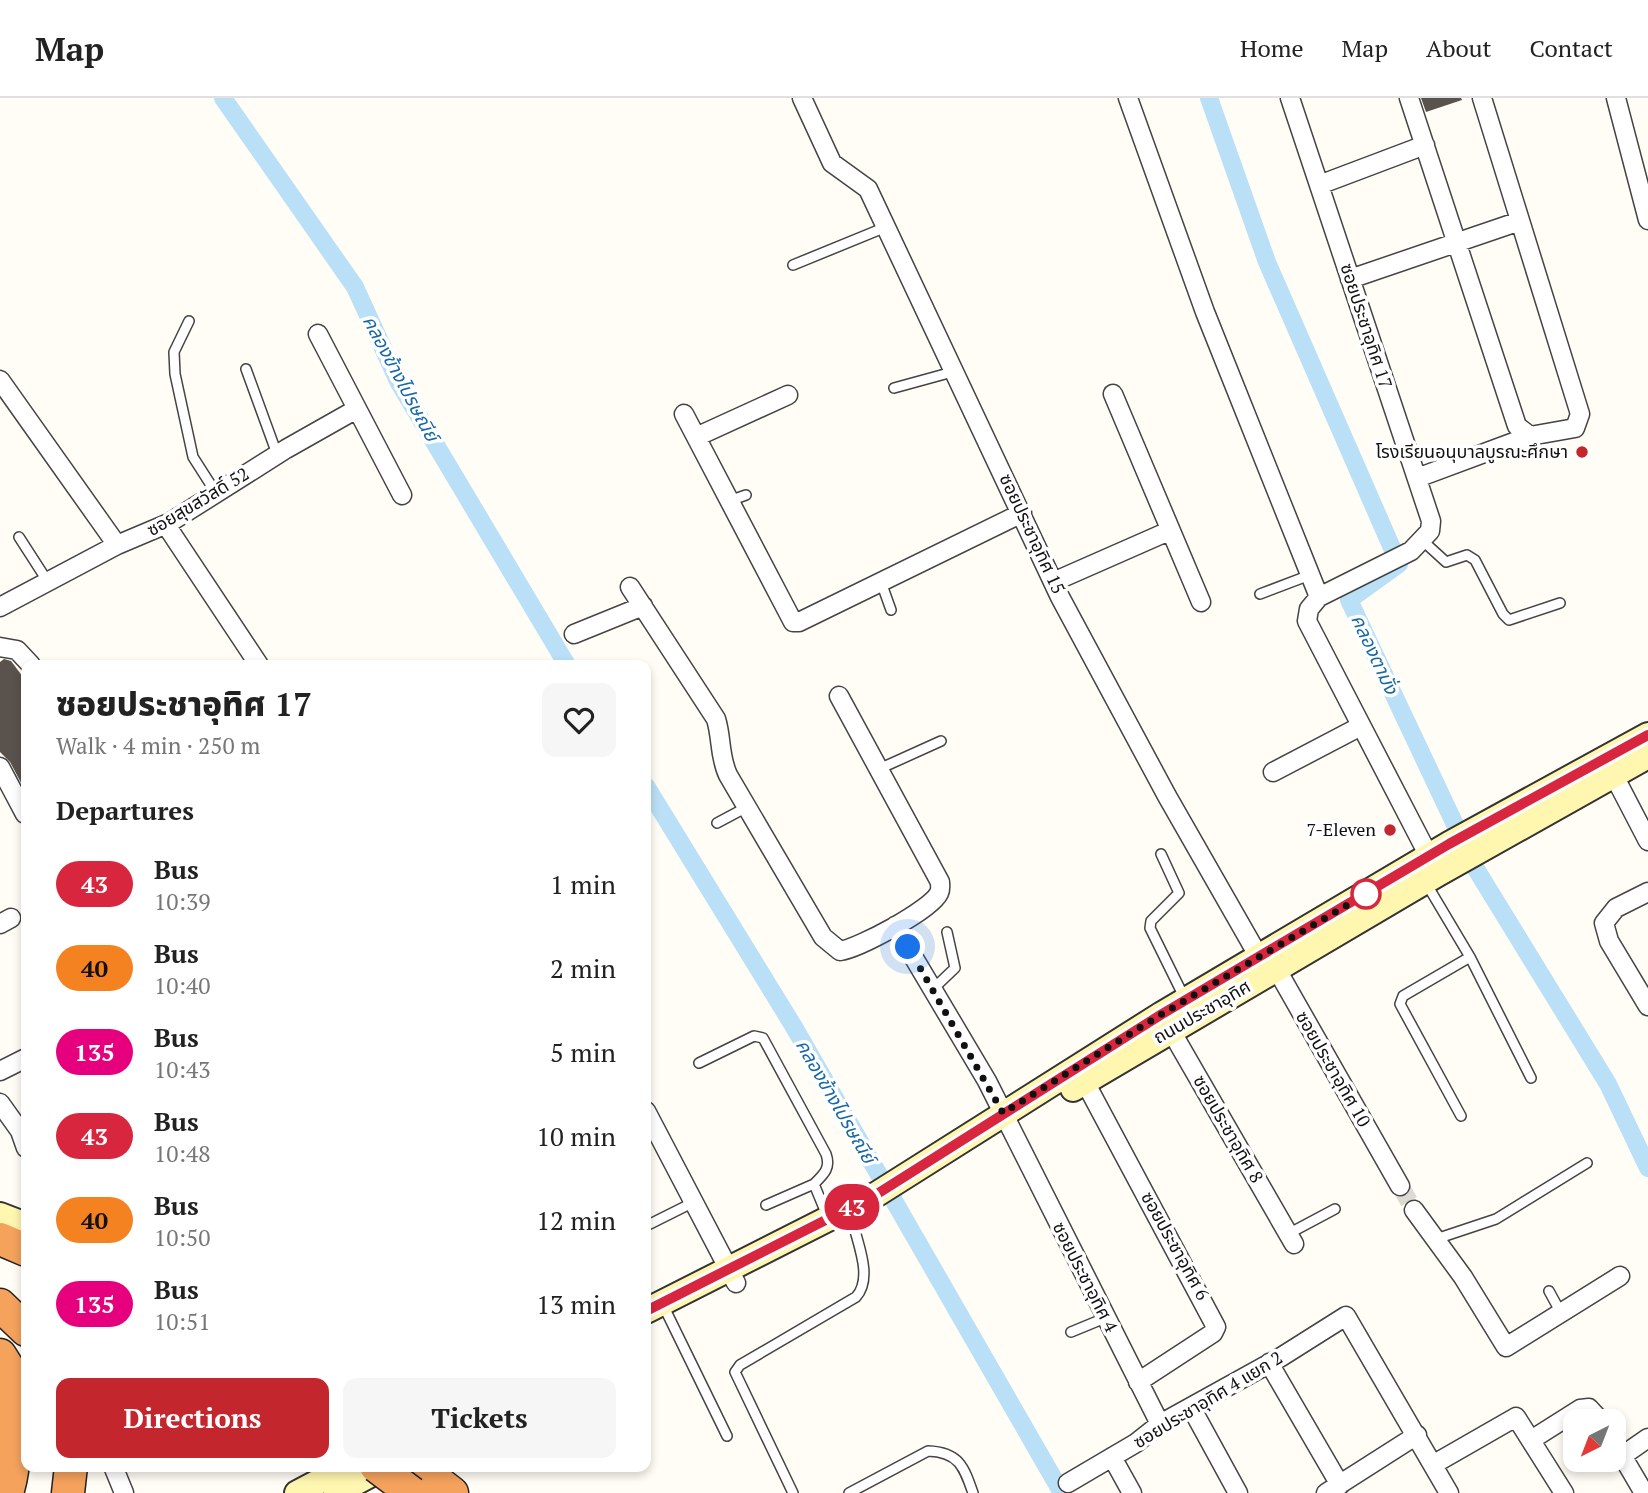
<!DOCTYPE html>
<meta charset="utf-8">
<style>
:root{--surface:#fff;--page:#f6f6f6;--text:#222;--muted:#767676;--line:#e0e0e0;--accent:#c4262e}
body{margin:0;font-family:"PT Serif","Noto Sans Thai",serif;background:var(--page);color:var(--text);height:100vh;display:flex;flex-direction:column;font-size:26px;white-space:nowrap}
*{box-sizing:border-box;margin:0}
p{font-size:23px;color:var(--muted)}
.icon{flex:none;width:38px;height:38px;fill:none;stroke:currentColor;stroke-width:2;stroke-linecap:round;stroke-linejoin:round}
.map{position:relative;flex:1;overflow:hidden}
.details{position:absolute;left:21px;top:562px;width:630px;height:812px;display:flex;flex-direction:column;background:var(--surface);border-radius:14px;box-shadow:0 4px 10px #0003}
.details>*{flex:none}
.badge{padding:0 14px;border-radius:23px;font-size:24px;line-height:46px}
.needle{width:46px;rotate:222deg}
.controls{position:absolute;left:1563px;top:1311px;display:grid;gap:14px}
.controls a{display:grid;place-items:center;width:63px;height:63px;border-radius:14px;background:var(--surface);box-shadow:0 4px 10px #0003;font-size:35px}
.you{position:absolute;width:35px;height:35px;margin:-18px;border:5px solid #fff;border-radius:50%;background:#1a73e8;box-shadow:0 0 0 10px #1a73e833}
.map>.badge{position:absolute;translate:-50% -50%;box-shadow:0 0 0 4px #fff}
h2{padding:0 35px;font-size:26px;line-height:63px}
.round{display:grid;place-items:center;flex:none;width:74px;height:74px;border-radius:14px;background:var(--page)}
.summary{display:flex;align-items:center;justify-content:space-between;height:119px;padding:0 35px}
h1{font-size:33px;font-weight:800;line-height:52px}
.button{display:flex;gap:14px;margin-top:auto;padding:14px 35px}
.button a{flex:1;height:80px;border-radius:14px;background:var(--accent);color:#fff;font-size:28px;font-weight:800;line-height:80px;text-align:center}
.button a+a{background:var(--page);color:var(--text)}
ul{padding:0;list-style:none}
li{display:flex;align-items:center;gap:21px;height:84px;padding:0 35px}
li div{flex:1}
li b{display:block;font-size:26px}
li em{font-style:normal}
li .badge{min-width:77px;font-weight:700;text-align:center}
header{display:flex;align-items:center;gap:42px;box-sizing:border-box;height:98px;padding:0 35px;background:var(--surface);border-bottom:2px solid var(--line)}
header strong{font-size:33px}
nav{display:flex;gap:38px;margin-inline-start:auto;font-size:24px}
.map>svg:first-child{display:block}
.lines{fill:none;stroke-linecap:round;stroke-linejoin:round}
.canal{stroke:#b9e0f7;stroke-width:18}
.building{fill:#5a524d}
.street-tunnel{stroke:#dbdad3;stroke-width:18;stroke-dasharray:18 9;stroke-linecap:butt}
.lane-casing{stroke:#444;stroke-width:12}
.street-casing{stroke:#444;stroke-width:21}
.secondary-casing{stroke:#333;stroke-width:28}
.highway-casing{stroke:#222;stroke-width:35}
.lane{stroke:#fff;stroke-width:9}
.street{stroke:#fff;stroke-width:18}
.secondary{stroke:#fff6b0;stroke-width:24}
.highway{stroke:#f5a25d;stroke-width:32}
.highway-bridge-casing{stroke:#222;stroke-width:35;stroke-linecap:butt}
.highway-bridge{stroke:#f5a25d;stroke-width:32}
.line-casing{stroke:#fff;stroke-width:16}
.line{stroke:#d7263d;stroke-width:10}
.walk{stroke:#111;stroke-width:7;stroke-dasharray:0 12.6}
.poi-dot{fill:#c4262e;stroke:#fff;stroke-width:2.5}
.stop-dot{fill:#fff;stroke:#d7263d;stroke-width:3.5}
.labels{text-anchor:middle;stroke-width:7;stroke-linejoin:round;paint-order:stroke}
.street-label{font-size:18px;fill:#111;stroke:#fff}
.poi-label{font-size:18px;fill:#111;stroke:#fff;text-anchor:end}
.water-label{font-size:19px;font-style:italic;fill:#1768a6;stroke:#fff}
</style>
<header>
<strong>Map</strong>
<nav><a>Home</a><a>Map</a><a>About</a><a>Contact</a></nav>
</header>
<div class="map">
<svg width="1648" height="1395" viewBox="0 0 1648 1395">
<rect width="100%" height="100%" fill="#fffdf5"/>
<g class="lines">
<path class="canal" d="M223 0 355 189 399 285 567 567
M1209 0 1267 164 1399 466 1349 502 1476 771 1608 986 1648 1070
M646 688 794 929 1062 1395"/>
</g>
<path class="building" d="M1421 0H1461L1462 2 1426 14Z
M4 561 11 563 26 583V694L10 664 0 654V564Z"/>
<g class="lines">
<path class="street-tunnel" d="M1400 1088 1414 1112"/>
<defs>
<path id="lane" d="M793 167 886 129
M189 223 174 254 175 276 193 359 216 395
M246 271 277 356
M894 290 956 273
M729 403 746 397
M19 439 48 484
M1423 443 1446 464 1467 457 1475 462 1503 516 1509 522 1560 505
M881 484 891 512
M1260 496 1310 477
M879 671 941 643
M717 725 747 709
M1161 756 1179 795 1151 823 1150 830 1185 901
M1426 785 1470 859 1531 980
M933 891 955 870 947 834
M699 965 754 938 763 940 826 1056C831 1070 824 1076 814 1086L828 1120
M1461 1018 1400 906 1403 898 1470 859
M766 1107 814 1086
M646 1128 692 1105
M1288 1136 1335 1111
M1436 1141 1496 1121 1587 1065
M1549 1193 1561 1215
M663 1207 727 1338
M1071 1234 1105 1220
M793 1395 735 1274 740 1267 856 1199C873 1180 858 1147 853 1125
M849 1395 928 1353C959 1354 964 1369 973 1395"/>
<path id="street" d="M802 0 832 65 868 91 1060 499 1167 698 1263 866
M1128 0 1205 214 1319 499
M1290 0 1431 423 1430 433 1411 453 1319 499 1309 511 1307 523 1433 766
M1409 0 1517 328 1530 338 1575 330 1580 316 1482 0
M1616 0 1648 122
M1319 87 1425 47
M1350 181 1520 123
M318 236 402 397
M0 282 117 447
M1113 296 1201 504
M684 316 793 524H799L1022 415
M696 339 788 297
M1417 380 1530 338
M166 427 259 567
M1053 484 1169 433
M630 489 716 621C722 640 719 658 728 677L823 839 840 853C859 850 931 812 939 795 941 791 940 788 940 784L839 598
M0 509 117 447 169 425 286 351 355 312
M574 536 643 508
M0 549 17 552 31 567
M1609 668 1648 743
M0 669 25 716
M1273 674 1361 628
M1648 794 1616 810 1604 825 1609 843 1648 908
M0 826 11 820
M895 828 987 983 1160 1326
M1272 863 1400 1088
M1166 924 1294 1146
M0 973 26 960
M1085 984 1216 1229 1213 1235 1138 1284
M0 1005 20 1033 26 1050
M646 1013 736 1185
M1414 1112 1463 1179 1506 1249 1620 1178
M1269 1265 1340 1387
M1192 1311 1238 1395
M1531 1342 1580 1311 1589 1310 1601 1323
M1614 1344 1644 1395
M1622 1358 1648 1340
M1112 1359 1132 1395
M1434 1366 1516 1319 1564 1395
M113 1368 124 1395
M1068 1385 1136 1345 1160 1326 1281 1259 1346 1218 1449 1395
M1326 1395 1417 1337"/>
<path id="secondary" d="M1073 991 1438 776 1648 658
M0 1117 26 1127
M646 1213 877 1096 1162 916 1449 746 1648 637
M297 1395 348 1368
M336 1395 387 1368"/>
<path id="highway" d="M0 1141 26 1152
M0 1207 26 1232
M0 1257 15 1281 26 1308
M0 1293C14 1326 18 1360 7 1395
M417 1368 452 1395
M68 1395 71 1368"/>
</defs>
<use href="#lane" class="lane-casing"/>
<use href="#street" class="street-casing"/>
<use href="#secondary" class="secondary-casing"/>
<use href="#highway" class="highway-casing"/>
<use href="#lane" class="lane"/>
<use href="#street" class="street"/>
<use href="#secondary" class="secondary"/>
<use href="#highway" class="highway"/>
<defs>
<path id="highway-bridge" d="M376 1368 412 1395"/>
</defs>
<use href="#highway-bridge" class="highway-bridge-casing"/>
<use href="#highway-bridge" class="highway-bridge"/>
</g>
<g class="lines">
<defs>
<path id="line" d="M646 1213 877 1096 1162 916 1449 746 1648 637"/>
</defs>
<use href="#line" class="line-casing"/>
<use href="#line" class="line"/>
<path class="walk" d="M908 849 1003 1015 1162 916 1366 796"/>
</g>
<g class="poi-dot">
<circle cx="1582" cy="354" r="7"/>
<circle cx="1390" cy="732" r="7"/>
</g>
<circle class="stop-dot" cx="1366" cy="796" r="14"/>
<g class="labels">
<g class="street-label">
<text transform="translate(1366 228) rotate(72)" y="6">ซอยประชาอุทิศ 17</text>
<text transform="translate(198 404) rotate(-31)" y="6">ซอยสุขสวัสดิ์ 52</text>
<text transform="translate(1032 436) rotate(65)" y="6">ซอยประชาอุทิศ 15</text>
<text transform="translate(1202 914) rotate(-30)" y="6">ถนนประชาอุทิศ</text>
<text transform="translate(1333 971) rotate(60)" y="6">ซอยประชาอุทิศ 10</text>
<text transform="translate(1228 1031) rotate(60)" y="6">ซอยประชาอุทิศ 8</text>
<text transform="translate(1175 1148) rotate(61)" y="6">ซอยประชาอุทิศ 6</text>
<text transform="translate(1085 1179) rotate(63)" y="6">ซอยประชาอุทิศ 4</text>
<text transform="translate(1208 1302) rotate(-31)" y="6">ซอยประชาอุทิศ 4 แยก 2</text>
</g>
<g class="poi-label">
<text x="1568" y="360">โรงเรียนอนุบาลบูรณะศึกษา</text>
<text x="1376" y="738">7-Eleven</text>
</g>
<g class="water-label">
<text transform="translate(401 280) rotate(62)" y="7">คลองข้างไปรษณีย์</text>
<text transform="translate(1375 556) rotate(65)" y="7">คลองตามั่ง</text>
<text transform="translate(836 1003) rotate(60)" y="7">คลองข้างไปรษณีย์</text>
</g>
</g>
</svg>
<div class="controls">
<a><svg class="needle" viewBox="-14 -14 28 28"><path d="M0-13l5 13h-10z" fill="#e53935"/><path d="M0 13l5-13h-10z" fill="#767676"/></svg></a>
</div>
<div class="you" style="left:908px;top:849px"></div>
<b class="badge" style="left:852px;top:1109px;background:#d7263d;color:#fff">43</b>
<section class="details">
<div class="summary"><div><h1>ซอยประชาอุทิศ 17</h1><p>Walk · 4 min · 250 m</p></div><a class="round"><svg class="icon" aria-label="heart" viewBox="0 0 24 24"><path d="M12 20l-8-8c-3-5 5-10 8-4 3-6 11-1 8 4z"/></svg></a></div>
<h2>Departures</h2>
<ul>
<li><span class="badge" style="background:#d7263d;color:#fff">43</span><div><b>Bus</b><p>10:39</p></div><em>1 min</em></li>
<li><span class="badge" style="background:#f58220;color:#111">40</span><div><b>Bus</b><p>10:40</p></div><em>2 min</em></li>
<li><span class="badge" style="background:#e6007e;color:#fff">135</span><div><b>Bus</b><p>10:43</p></div><em>5 min</em></li>
<li><span class="badge" style="background:#d7263d;color:#fff">43</span><div><b>Bus</b><p>10:48</p></div><em>10 min</em></li>
<li><span class="badge" style="background:#f58220;color:#111">40</span><div><b>Bus</b><p>10:50</p></div><em>12 min</em></li>
<li><span class="badge" style="background:#e6007e;color:#fff">135</span><div><b>Bus</b><p>10:51</p></div><em>13 min</em></li>
</ul>
<div class="button"><a>Directions</a><a>Tickets</a></div>
</section>
</div>
